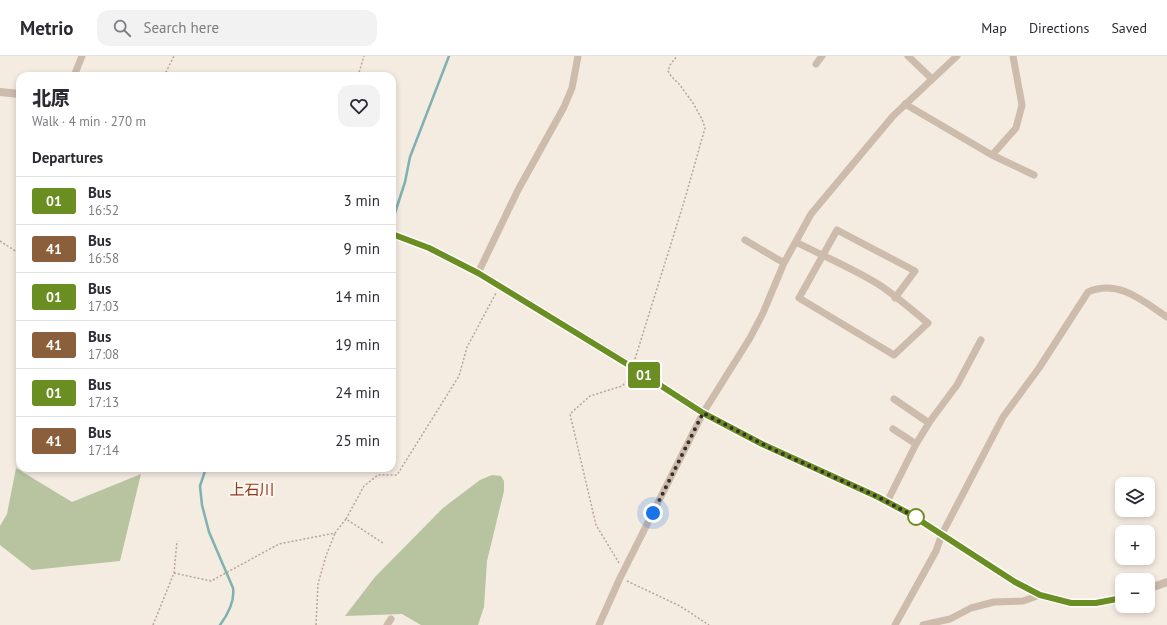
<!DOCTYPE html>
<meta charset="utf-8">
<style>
:root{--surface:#fff;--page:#f2f2f3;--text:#2b2b33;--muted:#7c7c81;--line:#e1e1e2}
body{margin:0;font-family:"PT Sans","Noto Sans JP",sans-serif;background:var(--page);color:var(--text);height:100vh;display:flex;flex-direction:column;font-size:15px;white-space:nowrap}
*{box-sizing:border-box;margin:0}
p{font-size:13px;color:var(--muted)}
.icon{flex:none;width:22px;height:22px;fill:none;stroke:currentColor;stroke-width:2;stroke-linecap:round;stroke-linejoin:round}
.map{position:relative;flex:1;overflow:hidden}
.sheet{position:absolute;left:16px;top:16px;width:380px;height:400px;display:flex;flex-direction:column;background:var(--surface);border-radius:12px;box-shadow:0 2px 6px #0003}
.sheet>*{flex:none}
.badge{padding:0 8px;border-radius:3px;font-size:14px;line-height:26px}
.tools{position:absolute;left:1115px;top:421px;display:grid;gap:8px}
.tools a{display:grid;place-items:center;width:40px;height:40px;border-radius:8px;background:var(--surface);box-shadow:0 2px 6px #0003;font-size:20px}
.you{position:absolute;width:20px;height:20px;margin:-10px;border:3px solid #fff;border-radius:50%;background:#1a73e8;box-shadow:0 0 0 6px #1a73e833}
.map>.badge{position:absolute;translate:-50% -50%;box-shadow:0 0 0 2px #fff}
h2{padding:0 16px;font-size:15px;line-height:36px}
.round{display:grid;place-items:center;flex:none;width:42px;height:42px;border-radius:12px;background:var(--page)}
.head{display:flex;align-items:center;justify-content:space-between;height:68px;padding:0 16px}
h1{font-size:19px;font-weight:800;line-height:30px}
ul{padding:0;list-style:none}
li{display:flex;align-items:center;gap:12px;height:48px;padding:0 16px;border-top:1px solid var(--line)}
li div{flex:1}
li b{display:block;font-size:15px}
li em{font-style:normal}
li .badge{min-width:44px;font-weight:700;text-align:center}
header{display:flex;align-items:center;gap:24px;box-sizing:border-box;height:56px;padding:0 20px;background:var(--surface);border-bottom:1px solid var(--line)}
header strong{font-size:19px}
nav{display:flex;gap:22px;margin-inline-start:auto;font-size:14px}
.search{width:280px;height:36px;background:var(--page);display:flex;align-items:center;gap:10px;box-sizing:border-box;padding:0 14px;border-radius:12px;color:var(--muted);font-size:15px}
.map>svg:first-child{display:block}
.green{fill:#b8c4a0}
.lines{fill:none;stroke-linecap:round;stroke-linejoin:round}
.stream{stroke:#7fb0b2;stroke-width:2.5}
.path{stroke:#b9a596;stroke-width:1.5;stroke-dasharray:2 2;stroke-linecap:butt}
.minor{stroke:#cdbbac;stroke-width:7}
.tertiary{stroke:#cdbbac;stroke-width:8}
.line-casing{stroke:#fff;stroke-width:9}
.line{stroke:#6b8e23;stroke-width:6}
.walk{stroke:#3b302b;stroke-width:4;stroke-dasharray:0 7.2}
.stop-dot{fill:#fff;stroke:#6b8e23;stroke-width:2}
.labels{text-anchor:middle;stroke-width:4;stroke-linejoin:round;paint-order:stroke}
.quarter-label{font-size:15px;fill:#8c3b22;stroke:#fbf5ee}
</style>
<header>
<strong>Metrio</strong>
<div class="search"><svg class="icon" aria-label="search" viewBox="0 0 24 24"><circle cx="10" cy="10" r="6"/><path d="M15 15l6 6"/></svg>Search here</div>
<nav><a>Map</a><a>Directions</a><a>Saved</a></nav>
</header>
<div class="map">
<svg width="1167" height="569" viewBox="0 0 1167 569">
<rect width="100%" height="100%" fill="#f4ebe1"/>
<path class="green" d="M16 412 72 446 141 418 120 505 32 514 0 489V470L7 458Z
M492 419 501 420 504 425V435L487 505 484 551 478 569H421L402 558 345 560 375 521 443 452 480 424Z"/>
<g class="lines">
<path class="stream" d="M392 166 405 126 410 101 449 0
M206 412 200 430 202 449 209 476 233 532C235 545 228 558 220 569"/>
<path class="path" d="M164 20 174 0
M358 20 364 0
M0 185 20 198
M635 303 684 146 705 72 702 63 693 47 679 28 671 20 668 15 670 9 677 0
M346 463 364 430 378 419H397L459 320 467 291 496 237
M619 507 596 469 570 358 590 340 622 330 633 320
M174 517 211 525 279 488 335 477 346 463 383 487
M627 525 680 550 709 569
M153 569 174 517 177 485
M316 569 318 528 326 500 335 477"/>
<path class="minor" d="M908 0 932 23
M816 8 822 0
M74 20 82 0
M905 48 992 99 1016 72 1022 49 1013 0
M992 99 1034 119
M745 184 784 207
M796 186C823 200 852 212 878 228 895 239 912 254 928 267L894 299 799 242 837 174 915 215 895 242
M478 217 518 134 564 51 572 32 578 0
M928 368 957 329 981 284
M893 373 916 388
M887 446 916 388 929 367 894 343
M387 569 391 563
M599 569 620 522 703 357 750 282 763 257 784 207 811 158 893 60 957 0
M895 569 936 495 942 478 1003 361 1039 312 1088 236C1119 223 1143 245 1167 261
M923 569 950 563 971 552 994 546 1023 545 1040 539"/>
<path class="tertiary" d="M0 36 20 38
M392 178 429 192 478 217 633 311 703 357 772 393 878 441 910 458 1015 526 1040 539 1071 547H1096L1122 542
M1148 533 1167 526"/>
</g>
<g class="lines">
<defs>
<path id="line" d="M392 178 429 192 478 217 632 311 703 357 762 388 878 441 910 458 1015 526 1040 539 1071 547H1096L1122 542"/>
</defs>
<use href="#line" class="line-casing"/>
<use href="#line" class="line"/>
<path class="walk" d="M653 457 703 357 772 393 878 441 917 462 916 461"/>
</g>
<circle class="stop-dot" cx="916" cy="461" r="8"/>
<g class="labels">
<g class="quarter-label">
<text x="252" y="439">上石川</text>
</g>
</g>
</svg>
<div class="tools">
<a><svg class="icon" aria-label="layers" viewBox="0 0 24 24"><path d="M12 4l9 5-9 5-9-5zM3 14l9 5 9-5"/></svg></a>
<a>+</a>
<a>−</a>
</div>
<div class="you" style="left:653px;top:457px"></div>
<b class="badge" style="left:644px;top:319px;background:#6b8e23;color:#fff">01</b>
<section class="sheet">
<div class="head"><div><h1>北原</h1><p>Walk · 4 min · 270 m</p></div><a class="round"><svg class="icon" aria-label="heart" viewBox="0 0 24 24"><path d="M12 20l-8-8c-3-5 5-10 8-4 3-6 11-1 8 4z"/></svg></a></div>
<h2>Departures</h2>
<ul>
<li><span class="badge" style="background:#6b8e23;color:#fff">01</span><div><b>Bus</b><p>16:52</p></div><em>3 min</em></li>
<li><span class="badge" style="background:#8b5e3c;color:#fff">41</span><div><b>Bus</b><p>16:58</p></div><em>9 min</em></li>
<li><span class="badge" style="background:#6b8e23;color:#fff">01</span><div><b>Bus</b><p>17:03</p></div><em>14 min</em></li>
<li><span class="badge" style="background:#8b5e3c;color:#fff">41</span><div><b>Bus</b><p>17:08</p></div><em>19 min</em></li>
<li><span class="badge" style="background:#6b8e23;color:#fff">01</span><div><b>Bus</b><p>17:13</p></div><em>24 min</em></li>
<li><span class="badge" style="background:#8b5e3c;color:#fff">41</span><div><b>Bus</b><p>17:14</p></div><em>25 min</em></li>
</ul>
</section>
</div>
